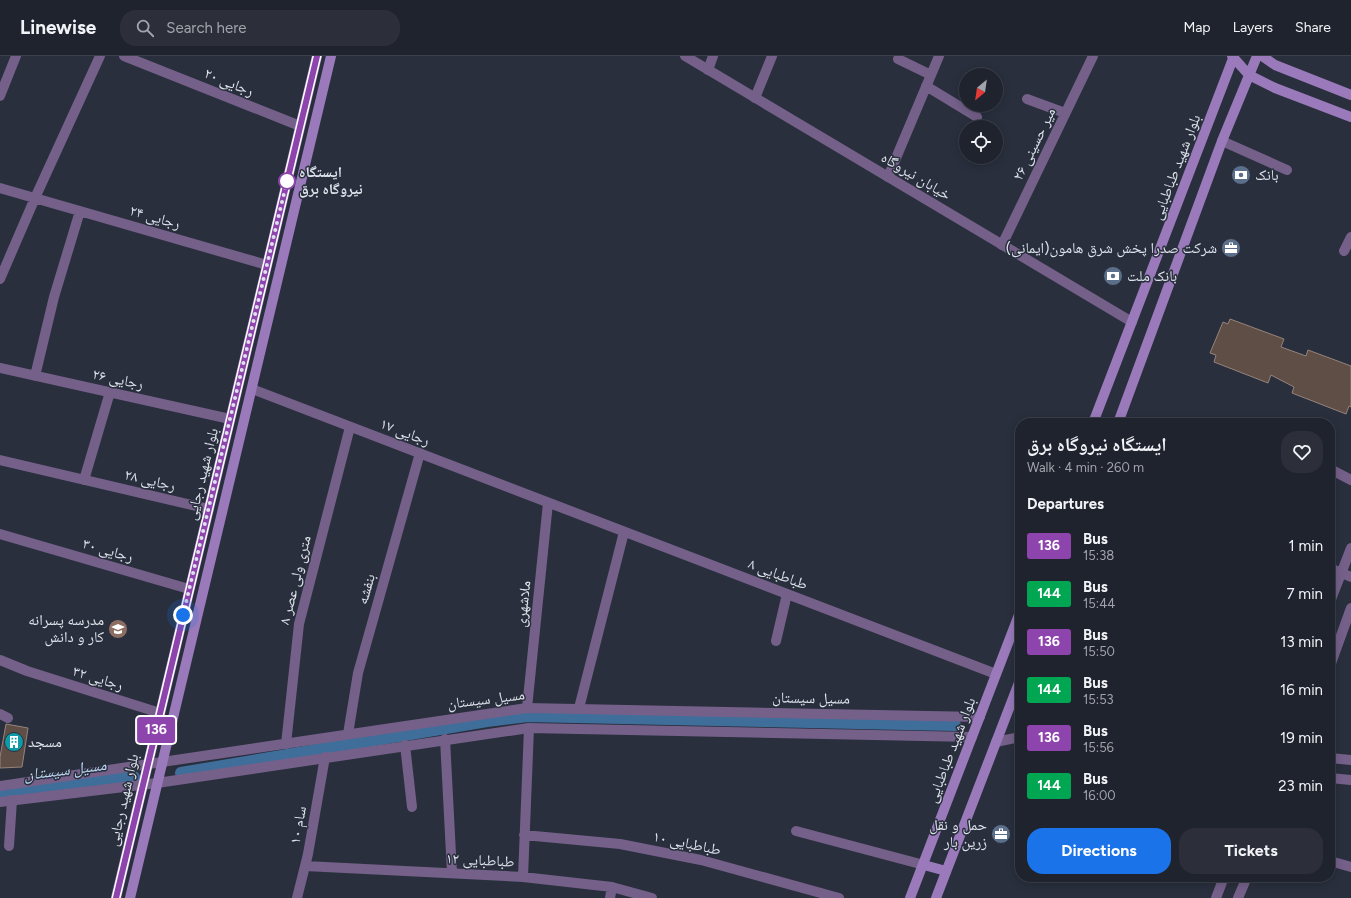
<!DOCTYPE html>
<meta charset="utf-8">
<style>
:root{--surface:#1f232e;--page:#2c2f3a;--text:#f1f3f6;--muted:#a1a4aa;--line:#3c404a;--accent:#1a73e8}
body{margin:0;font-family:Figtree,"Noto Naskh Arabic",sans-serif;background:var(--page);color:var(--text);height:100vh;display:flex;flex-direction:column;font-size:15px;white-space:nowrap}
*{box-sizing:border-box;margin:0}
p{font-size:13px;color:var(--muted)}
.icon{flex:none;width:22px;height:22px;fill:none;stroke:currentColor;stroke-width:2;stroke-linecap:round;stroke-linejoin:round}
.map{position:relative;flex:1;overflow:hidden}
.panel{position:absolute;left:1015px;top:362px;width:320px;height:464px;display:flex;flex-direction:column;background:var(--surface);border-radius:16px;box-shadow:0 2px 10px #0003,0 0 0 1px var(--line)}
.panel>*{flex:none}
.badge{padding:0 8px;border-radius:3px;font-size:14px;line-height:26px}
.needle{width:26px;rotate:209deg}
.controls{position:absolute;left:959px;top:12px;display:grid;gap:8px}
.controls a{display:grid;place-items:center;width:44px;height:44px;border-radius:50%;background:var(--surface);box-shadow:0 2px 10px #0003,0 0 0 1px var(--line);font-size:20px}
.you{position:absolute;width:20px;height:20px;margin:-10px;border:3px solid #fff;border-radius:50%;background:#1a73e8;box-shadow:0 0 0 6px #1a73e833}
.map>.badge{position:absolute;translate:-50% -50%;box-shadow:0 0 0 2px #fff}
h2{padding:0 12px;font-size:15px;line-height:36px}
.round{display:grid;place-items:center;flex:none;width:42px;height:42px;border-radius:16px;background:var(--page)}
.summary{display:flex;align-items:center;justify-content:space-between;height:68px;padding:0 12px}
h1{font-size:19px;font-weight:700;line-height:30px}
.action{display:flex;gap:8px;margin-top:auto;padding:8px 12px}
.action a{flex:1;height:46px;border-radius:16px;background:var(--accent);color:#fff;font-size:16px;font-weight:700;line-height:46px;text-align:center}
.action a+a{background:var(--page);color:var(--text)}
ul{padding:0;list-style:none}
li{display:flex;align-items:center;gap:12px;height:48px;padding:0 12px}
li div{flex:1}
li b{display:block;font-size:15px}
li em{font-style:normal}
li .badge{min-width:44px;font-weight:700;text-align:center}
header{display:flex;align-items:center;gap:24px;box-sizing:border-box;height:56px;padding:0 20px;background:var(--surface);border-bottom:1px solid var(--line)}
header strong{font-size:19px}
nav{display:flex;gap:22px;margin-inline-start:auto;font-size:14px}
.search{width:280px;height:36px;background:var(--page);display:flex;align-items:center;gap:10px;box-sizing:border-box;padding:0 14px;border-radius:16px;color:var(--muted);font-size:15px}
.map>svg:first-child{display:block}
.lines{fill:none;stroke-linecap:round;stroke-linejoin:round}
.canal{stroke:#3f6e9b;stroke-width:12}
.building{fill:#5e4e45;stroke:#96847b}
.minor{stroke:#746089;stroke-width:10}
.tertiary{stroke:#746089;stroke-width:10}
.secondary{stroke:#9a7abb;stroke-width:10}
.line-casing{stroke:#fff;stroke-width:9}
.line{stroke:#8e44ad;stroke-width:6}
.walk{stroke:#dde2eb;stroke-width:4;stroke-dasharray:0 7.2}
.stop-dot{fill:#fff;stroke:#8e44ad;stroke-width:2}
.labels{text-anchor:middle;stroke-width:3;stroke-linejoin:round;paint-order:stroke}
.street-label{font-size:15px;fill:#dde2eb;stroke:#292f3d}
.stop-label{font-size:15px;font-weight:bold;fill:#dde2eb;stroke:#292f3d;text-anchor:start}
.poi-label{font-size:15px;fill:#dde2eb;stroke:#292f3d;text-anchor:start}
.water-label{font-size:16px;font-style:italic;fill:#bcd6f2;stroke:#292f3d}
</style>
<header>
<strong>Linewise</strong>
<div class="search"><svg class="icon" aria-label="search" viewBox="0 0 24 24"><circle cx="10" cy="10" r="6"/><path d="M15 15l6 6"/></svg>Search here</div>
<nav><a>Map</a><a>Layers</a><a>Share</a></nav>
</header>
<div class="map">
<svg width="1351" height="842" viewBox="0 0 1351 842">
<rect width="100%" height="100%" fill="#292f3d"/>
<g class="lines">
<path class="canal" d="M181 717 487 665 528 660 955 669
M0 738 134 721"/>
</g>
<path class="building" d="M1230 263 1284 283 1281 291 1306 300 1308 294 1351 310V351L1349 350 1346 358 1292 337 1294 331 1271 319 1268 327 1214 306 1216 299 1210 297 1223 266 1228 268Z
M6 668 28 672 22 711 0 712V701Z"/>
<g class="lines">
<path class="minor" d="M124 0 300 70
M898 3 931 19
M708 14 713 0
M926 30 977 61
M755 42 772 0
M1027 43 1065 57
M1222 85 1287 114
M888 121 939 0
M0 132 267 209
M1002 189 1093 0
M1344 195 1351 181
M0 223 35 142 100 0
M0 312 230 363
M35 320 54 241 80 155
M252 333 996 618
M0 404 209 453
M1330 413 1351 424
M84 424 110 336
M0 478 189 533
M776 585 787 538
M0 604 27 615 160 657
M527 652 548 447
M579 652 624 476
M0 658 8 662
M348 678 358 617 420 397
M445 683 452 817
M286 688 299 568 350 371
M405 689 412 751
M796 775 924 809
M524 779 620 788 701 804 839 842
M9 790 12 744
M1330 805 1351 811
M305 810 523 821 612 831 652 842
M523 821 529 672
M297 842 308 798 325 701
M610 842 612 831"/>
<path class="tertiary" d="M685 0 1132 266
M0 40 16 0
M1330 512 1351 521
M1330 546 1351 492
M1330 610 1351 552
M996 686 1020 681
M1330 702 1351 704
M1330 722 1351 724
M0 730 527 652 980 661
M0 746 157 727 529 672 972 681
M1216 842 1224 821
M1238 842 1247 821"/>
<path class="secondary" d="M1232 0 1249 19 1275 32 1351 61
M1262 0 1275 9 1351 39
M1093 367 1234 0
M1118 367 1222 85 1257 0
M924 809 946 815
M116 842 317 0
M130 842 331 0
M910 842 1020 556
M936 842 1020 624"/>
</g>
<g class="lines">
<defs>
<path id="line" d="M116 842 317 0"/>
</defs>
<use href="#line" class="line-casing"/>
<use href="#line" class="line"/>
<path class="walk" d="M183 559 287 125"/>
</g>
<defs>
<symbol id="bank-disc" viewBox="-11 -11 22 22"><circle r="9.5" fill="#5c6f8a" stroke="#292f3d"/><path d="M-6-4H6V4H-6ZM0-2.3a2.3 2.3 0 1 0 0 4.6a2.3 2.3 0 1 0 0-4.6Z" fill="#fff"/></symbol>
<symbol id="office-disc" viewBox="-11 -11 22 22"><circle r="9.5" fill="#5c6f8a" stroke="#292f3d"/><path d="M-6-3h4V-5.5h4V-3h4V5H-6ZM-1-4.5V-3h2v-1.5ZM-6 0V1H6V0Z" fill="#fff"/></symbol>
<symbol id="school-disc" viewBox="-11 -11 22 22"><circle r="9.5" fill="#8d6e63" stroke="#292f3d"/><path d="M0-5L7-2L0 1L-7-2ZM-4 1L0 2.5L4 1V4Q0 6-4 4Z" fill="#fff"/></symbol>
<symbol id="building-disc" viewBox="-11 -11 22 22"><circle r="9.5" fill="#0f9aa8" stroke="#292f3d"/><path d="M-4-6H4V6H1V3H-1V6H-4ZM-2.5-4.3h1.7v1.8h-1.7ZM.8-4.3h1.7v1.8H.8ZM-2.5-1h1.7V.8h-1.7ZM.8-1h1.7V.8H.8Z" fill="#fff"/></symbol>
</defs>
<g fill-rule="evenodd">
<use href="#bank-disc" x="1230" y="108" width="22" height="22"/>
<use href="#office-disc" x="1220" y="181" width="22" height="22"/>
<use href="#bank-disc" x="1102" y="209" width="22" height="22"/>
<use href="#school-disc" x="107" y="562" width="22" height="22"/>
<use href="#building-disc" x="3" y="675" width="22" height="22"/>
<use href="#office-disc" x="990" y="767" width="22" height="22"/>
</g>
<circle class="stop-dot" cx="287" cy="125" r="8"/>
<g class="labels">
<g class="street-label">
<text transform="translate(229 26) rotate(22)" y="5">رجایی ۲۰</text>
<text transform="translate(1034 88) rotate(-64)" y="5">میر حسینی ۲۶</text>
<text transform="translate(1176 111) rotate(-69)" y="5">بلوار شهید طباطبایی</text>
<text transform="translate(916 120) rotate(31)" y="5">خیابان نیروگاه</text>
<text transform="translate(155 161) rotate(16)" y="5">رجایی ۲۴</text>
<text transform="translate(118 323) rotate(12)" y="5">رجایی ۲۶</text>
<text transform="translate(405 376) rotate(21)" y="5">رجایی ۱۷</text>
<text transform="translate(202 418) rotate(-76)" y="5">بلوار شهید رجایی</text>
<text transform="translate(150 424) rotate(13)" y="5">رجایی ۲۸</text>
<text transform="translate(108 494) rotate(16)" y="5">رجایی ۳۰</text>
<text transform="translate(778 518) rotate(21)" y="5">طباطبایی ۸</text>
<text transform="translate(295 524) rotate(-76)" y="5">۸ متری ولی عصر</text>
<text transform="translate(366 533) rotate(-74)" y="5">بنفشه</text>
<text transform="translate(523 548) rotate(-84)" y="5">ملاشهری</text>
<text transform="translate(98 622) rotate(17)" y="5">رجایی ۳۲</text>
<text transform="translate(811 642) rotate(1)" y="5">مسیل سیستان</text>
<text transform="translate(486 643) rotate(-7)" y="5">مسیل سیستان</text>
<text transform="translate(951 694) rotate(-69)" y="5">بلوار شهید طباطبایی</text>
<text transform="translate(123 744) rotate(-77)" y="5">بلوار شهید رجایی</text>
<text transform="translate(298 769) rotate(-80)" y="5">سام ۱۰</text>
<text transform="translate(687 787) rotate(12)" y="5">طباطبایی ۱۰</text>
<text transform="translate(480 804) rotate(3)" y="5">طباطبایی ۱۲</text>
</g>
<g class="stop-label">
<text x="299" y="121">ایستگاه<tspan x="299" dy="17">نیروگاه برق</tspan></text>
</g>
<g class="poi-label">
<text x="1255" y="124">بانک</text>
<text x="1217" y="197" text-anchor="end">شرکت صدرا پخش شرق هامون(ایمانی)</text>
<text x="1127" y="225">بانک ملت</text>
<text x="104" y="569" text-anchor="end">مدرسه پسرانه<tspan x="104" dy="17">کار و دانش</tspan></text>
<text x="28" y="691">مسجد</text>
<text x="987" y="774" text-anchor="end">حمل و نقل<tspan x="987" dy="17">زرین بار</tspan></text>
</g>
<g class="water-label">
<text transform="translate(65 713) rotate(-7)" y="6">مسیل سیستان</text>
</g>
</g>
</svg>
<div class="controls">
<a><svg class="needle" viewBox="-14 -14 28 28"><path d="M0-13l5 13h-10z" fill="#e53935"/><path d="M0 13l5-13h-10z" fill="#a1a4aa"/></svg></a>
<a><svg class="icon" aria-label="locate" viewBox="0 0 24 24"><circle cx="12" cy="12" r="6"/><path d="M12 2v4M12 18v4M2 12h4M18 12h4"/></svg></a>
</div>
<div class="you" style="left:183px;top:559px"></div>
<b class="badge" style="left:156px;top:674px;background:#8e44ad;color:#fff">136</b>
<section class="panel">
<div class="summary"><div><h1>ایستگاه نیروگاه برق</h1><p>Walk · 4 min · 260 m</p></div><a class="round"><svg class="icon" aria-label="heart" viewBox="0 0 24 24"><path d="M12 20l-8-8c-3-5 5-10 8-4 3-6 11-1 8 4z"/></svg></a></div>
<h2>Departures</h2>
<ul>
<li><span class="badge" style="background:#8e44ad;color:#fff">136</span><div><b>Bus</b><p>15:38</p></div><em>1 min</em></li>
<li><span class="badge" style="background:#00a651;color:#fff">144</span><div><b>Bus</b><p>15:44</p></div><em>7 min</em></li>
<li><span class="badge" style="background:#8e44ad;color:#fff">136</span><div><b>Bus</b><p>15:50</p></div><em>13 min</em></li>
<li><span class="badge" style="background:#00a651;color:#fff">144</span><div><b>Bus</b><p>15:53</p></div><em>16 min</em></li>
<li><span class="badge" style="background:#8e44ad;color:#fff">136</span><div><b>Bus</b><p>15:56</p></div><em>19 min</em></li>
<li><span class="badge" style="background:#00a651;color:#fff">144</span><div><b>Bus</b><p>16:00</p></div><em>23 min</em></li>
</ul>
<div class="action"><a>Directions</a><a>Tickets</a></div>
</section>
</div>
